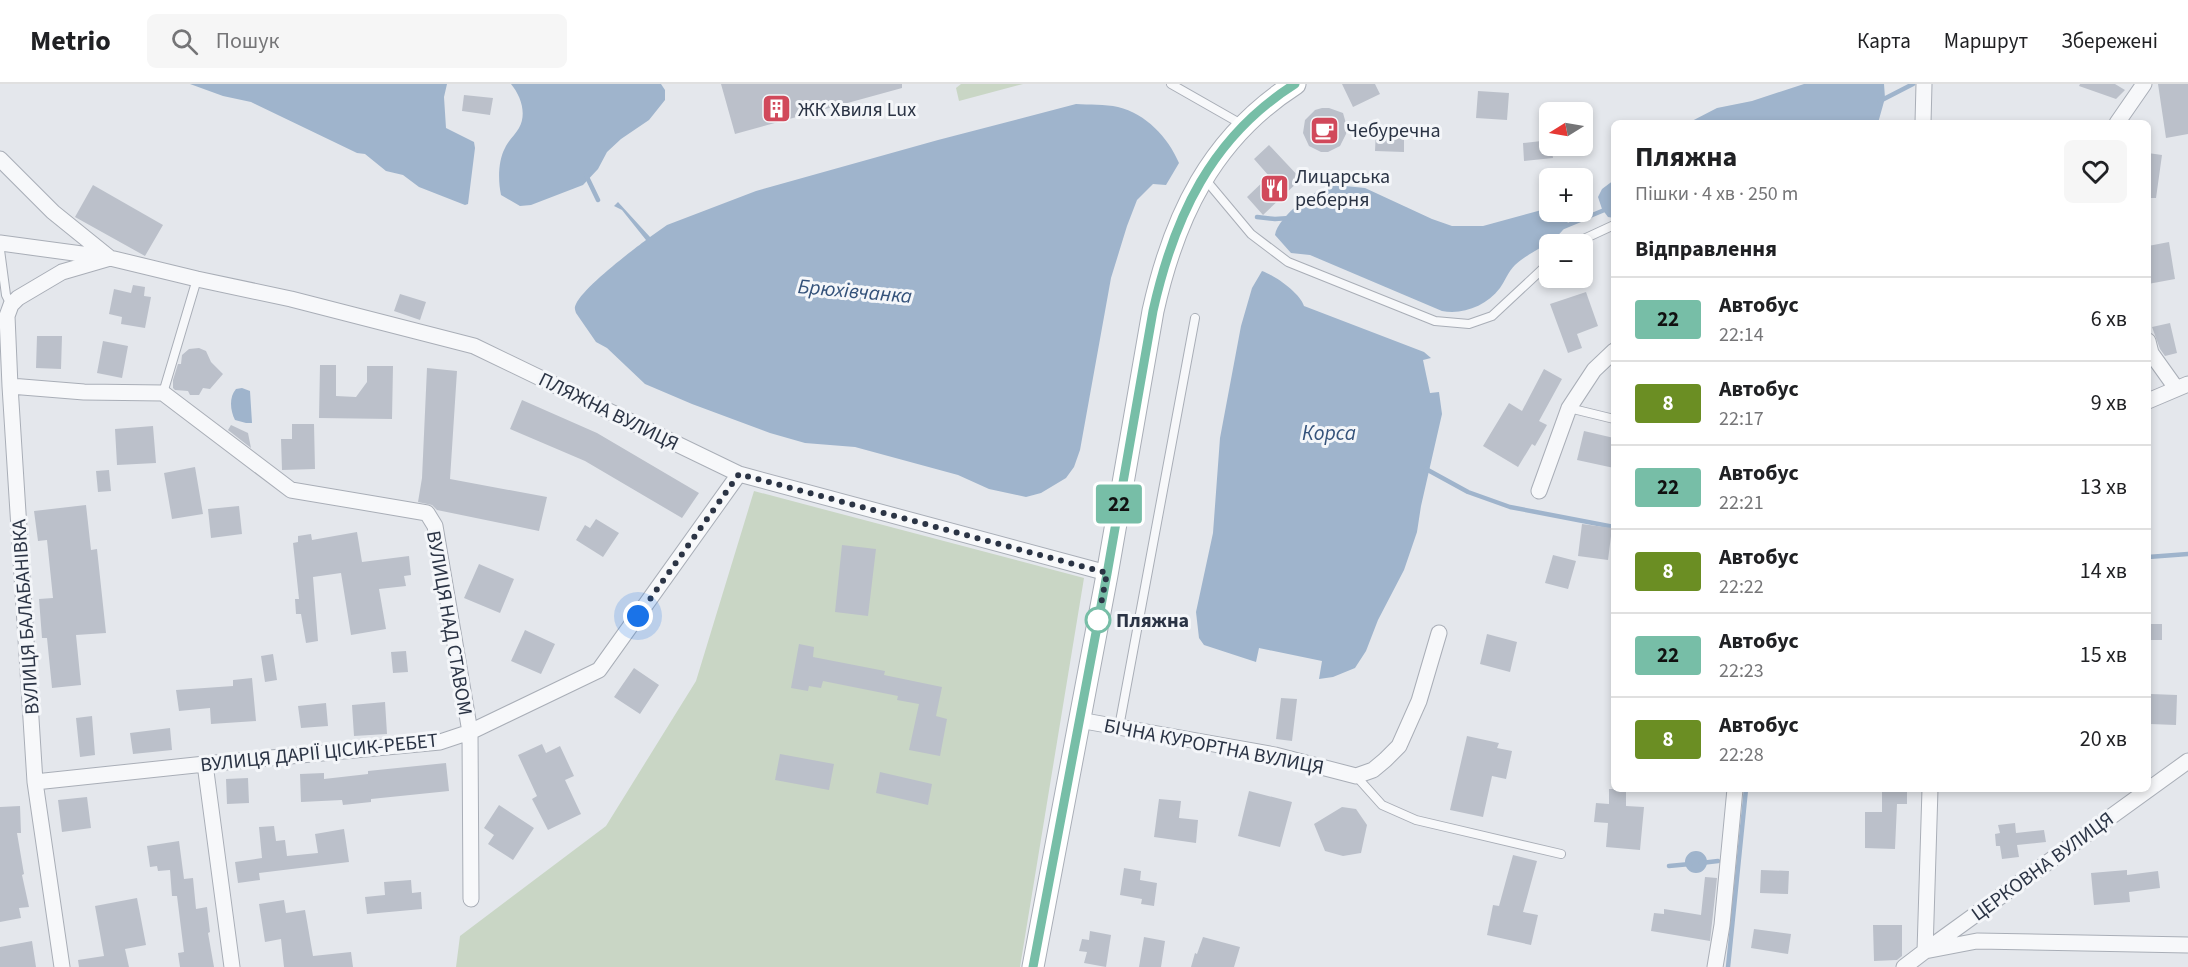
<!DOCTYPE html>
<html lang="uk">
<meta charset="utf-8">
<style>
:root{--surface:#fff;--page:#f6f6f6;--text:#202124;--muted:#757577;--line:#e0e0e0}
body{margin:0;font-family:"Source Sans 3",sans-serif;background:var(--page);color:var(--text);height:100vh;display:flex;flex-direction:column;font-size:22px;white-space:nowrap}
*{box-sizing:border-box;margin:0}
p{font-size:20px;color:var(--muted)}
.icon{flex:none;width:33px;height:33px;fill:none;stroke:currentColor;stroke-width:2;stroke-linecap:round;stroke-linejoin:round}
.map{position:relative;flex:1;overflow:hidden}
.side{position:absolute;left:1611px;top:36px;width:540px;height:672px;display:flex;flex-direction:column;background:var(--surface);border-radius:9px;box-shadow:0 3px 9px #0003}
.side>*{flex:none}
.badge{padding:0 12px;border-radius:4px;font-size:21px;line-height:39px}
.needle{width:39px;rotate:259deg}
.buttons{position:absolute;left:1539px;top:18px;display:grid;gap:12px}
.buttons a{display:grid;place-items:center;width:54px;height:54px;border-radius:9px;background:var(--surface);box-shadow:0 3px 9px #0003;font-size:30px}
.you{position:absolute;width:30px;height:30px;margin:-15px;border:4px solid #fff;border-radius:50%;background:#1a73e8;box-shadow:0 0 0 9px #1a73e833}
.map>.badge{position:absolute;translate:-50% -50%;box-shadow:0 0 0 3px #fff}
h2{padding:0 24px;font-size:22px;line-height:54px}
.round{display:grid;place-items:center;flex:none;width:63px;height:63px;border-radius:9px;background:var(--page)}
.head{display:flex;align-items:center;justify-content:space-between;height:102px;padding:0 24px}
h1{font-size:28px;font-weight:700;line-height:45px}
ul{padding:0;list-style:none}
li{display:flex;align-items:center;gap:18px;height:84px;padding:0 24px;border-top:2px solid var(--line)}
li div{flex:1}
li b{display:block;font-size:22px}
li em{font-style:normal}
li .badge{min-width:66px;font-weight:700;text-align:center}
header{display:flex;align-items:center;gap:36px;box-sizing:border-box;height:84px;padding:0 30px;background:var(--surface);border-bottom:2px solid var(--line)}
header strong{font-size:28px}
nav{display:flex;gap:33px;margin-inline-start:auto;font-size:21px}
.search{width:420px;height:54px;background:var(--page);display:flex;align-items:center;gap:15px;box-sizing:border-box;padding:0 21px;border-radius:9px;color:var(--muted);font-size:22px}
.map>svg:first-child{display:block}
.green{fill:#c9d6c5}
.water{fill:#9fb4cc}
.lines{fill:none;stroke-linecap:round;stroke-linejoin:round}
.stream{stroke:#9fb4cc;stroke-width:4.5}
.building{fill:#bbc0ca}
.lane-casing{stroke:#a9aeb7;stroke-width:10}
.street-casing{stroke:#a9aeb7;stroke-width:17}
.secondary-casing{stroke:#a9aeb7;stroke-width:23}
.lane{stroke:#f7f8fa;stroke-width:8}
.street{stroke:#f7f8fa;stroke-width:15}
.secondary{stroke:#fff;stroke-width:21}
.line-casing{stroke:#fff;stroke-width:14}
.line{stroke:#77bea7;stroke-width:9}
.walk{stroke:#2b3445;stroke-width:6;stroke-dasharray:0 10.8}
.stop-dot{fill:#fff;stroke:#77bea7;stroke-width:3}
.labels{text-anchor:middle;stroke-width:6;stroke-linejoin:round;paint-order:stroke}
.poi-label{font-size:20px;fill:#2b3445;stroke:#f4f6f9;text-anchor:start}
.street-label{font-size:20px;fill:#2b3445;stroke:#f4f6f9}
.stop-label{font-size:20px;font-weight:bold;fill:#2b3445;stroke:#f4f6f9;text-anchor:start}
.water-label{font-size:21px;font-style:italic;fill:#34527a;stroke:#f4f6f9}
</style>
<header>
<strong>Metrio</strong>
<div class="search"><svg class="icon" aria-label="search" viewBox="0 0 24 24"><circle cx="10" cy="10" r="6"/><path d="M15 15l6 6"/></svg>Пошук</div>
<nav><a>Карта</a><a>Маршрут</a><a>Збережені</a></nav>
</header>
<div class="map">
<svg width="2188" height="883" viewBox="0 0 2188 883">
<rect width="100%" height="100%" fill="#e4e7ec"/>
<path class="green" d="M961 0H1023L959 17 956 4Z
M754 407 1084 494 1020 883H456L460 852 606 742 696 597Z"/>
<path class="water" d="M190 0H447L444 13 446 44 474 58 475 64 468 120 465 121 419 103 403 91 386 87 365 70 357 69 251 18 223 12Z
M511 0H661L665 6V16L649 36 621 55 607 68 598 85 583 101 531 121 520 122 501 111C498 97 498 77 505 64 508 57 515 51 519 44 527 30 521 12 511 0Z
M1804 0H1884L1885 14 1878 39H1688L1717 24 1752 17Z
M1076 20C1089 21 1105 20 1118 23 1146 30 1168 53 1179 79L1166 101 1153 100 1137 116 1127 142 1111 194 1080 366 1074 383 1066 394 1041 409 1026 413 989 405 958 391 855 363 805 359 770 349 692 320 645 300 607 264 596 258 576 229C575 225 574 224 576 220 584 203 630 168 646 156L622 126 614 122 618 118 650 153 667 141 756 107 938 56Z
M1614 96V134L1608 133 1602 125 1598 113 1602 105Z
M1335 101 1365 104 1432 135 1452 142H1483L1549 124 1550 128H1564L1568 138C1557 160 1532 165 1515 181 1508 188 1505 197 1500 204 1486 222 1463 231 1442 227L1310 171 1291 169 1275 151C1278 132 1317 103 1335 101Z
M1262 187C1274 191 1300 209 1304 222L1424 268 1431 274 1423 276 1430 309 1439 308 1442 330 1421 422 1417 448 1404 486 1378 536 1366 567 1355 584 1333 593 1319 595 1322 577 1259 564 1256 578 1204 561 1199 554 1196 528 1213 449 1220 354 1241 242 1252 204Z
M242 304 250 307 252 339H246L235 336C230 326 229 313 236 305Z
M1685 778a11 11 0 1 1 22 0a11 11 0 1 1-22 0Z"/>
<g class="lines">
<path class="stream" d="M1880 17 1913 0
M586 91 598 116
M1257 133 1275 135 1290 134
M1561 144 1614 122
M1426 385 1468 408 1510 423 1614 443
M2148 473 2188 470
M1701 779 1718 777
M1669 782 1690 780
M1728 883 1746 705"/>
</g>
<path class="building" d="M721 0H902V4L735 50Z
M1342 0H1375L1380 10 1353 23Z
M2080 0H2115L2125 6 2116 15 2079 2Z
M2158 0H2188V50L2166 54Z
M1478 7 1509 9 1507 36 1476 34Z
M464 11 493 14 490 31 462 27Z
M1322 24H1329L1343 29 1347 43 1346 50 1340 62 1328 68H1321L1309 62 1303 49 1305 36 1315 26Z
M1376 46 1394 47V54H1404V68L1375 67Z
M1550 56 1553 74 1524 77 1523 59Z
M1269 61 1301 95 1263 131 1247 113 1269 92 1254 75Z
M2148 69 2162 71 2156 114H2148Z
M93 101 163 141 145 172 75 133Z
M2169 158 2175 195 2148 200V162Z
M133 201 145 203 144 212 151 213 145 244 121 240 122 233 109 230 114 205 131 209Z
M1586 208 1598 242 1577 250 1582 264 1568 269 1550 220Z
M400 210 426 218 420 236 394 227Z
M2170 239 2177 269 2165 272 2160 265 2152 243Z
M37 252H62L61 285 36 284Z
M103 257 128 262 122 294 97 289Z
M199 264 206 267 211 278 223 290 210 305 203 304 199 311H190L188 307 175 306 173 304V296L178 280H181L182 271 189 265Z
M320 281H336V312L356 313 367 298V282H393L392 335 319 334Z
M427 284 457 287 450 395 547 413 539 447 437 426 432 421 418 418 422 394Z
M1544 285 1562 295 1539 337 1547 341 1535 362 1532 360 1518 383 1483 362 1509 319 1522 327Z
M522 316 597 349 699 409 682 434 585 377 510 345Z
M292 340H314L315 385 282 386 281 355H292Z
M231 341 248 349 251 364 228 346Z
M153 342 156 379 117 381 115 345Z
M1584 347 1614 354V384L1577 376Z
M195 383 203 430 172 435 164 389Z
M109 386 111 407 98 408 96 387Z
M86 421 91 466 97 465 106 549 76 551 81 601 52 604 47 554H42L39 515 53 514 47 456 38 457 34 427Z
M239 422 242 450 211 454 208 425Z
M596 435 619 449 603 473 576 456 585 441 590 444Z
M1582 440 1612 444 1608 476 1578 472Z
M357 448 362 478 409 472 411 491 404 492 406 502 379 505 386 545 351 551 341 489 313 493 318 557 306 559 301 530H296L295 515H299L293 459 298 458V452L311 450 312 456Z
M842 461 876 465 868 532 835 528Z
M1553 471 1576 477 1568 505 1545 499Z
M479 480 514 495 500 529 464 514Z
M2148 540H2162V556H2148Z
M525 546 555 560 541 590 511 577Z
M1487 550 1517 558 1510 588 1480 580Z
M799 560 814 563 813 573 885 587 884 591 942 603 936 632 947 635 940 672 909 666 919 620 897 616 898 612 823 597 821 604 809 602 808 607 791 604Z
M406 567 408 588 393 589 391 568Z
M273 570 277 596 265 598 261 572Z
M634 584 659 601 640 630 614 613Z
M252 594 256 637 211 640 210 624 179 627 176 606 233 602V596Z
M2151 610 2177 611 2176 641 2150 640Z
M1281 614 1297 615 1292 657 1276 655Z
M385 618 387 650 354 652 352 621Z
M326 619 328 642 301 644 298 622Z
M92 632 95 671 80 673 76 634Z
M170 644 172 666 133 670 130 649Z
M1467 652 1499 659 1497 664 1512 667 1506 695 1492 692 1483 733 1450 726Z
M542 660 546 669 560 662 574 692 565 696 581 730 548 746 532 715 537 712 518 671Z
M780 670 834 680 829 706 775 696Z
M446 679 449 707 371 715V718L343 721 342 716 301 718 300 690 324 689V695L368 690V687Z
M880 688 932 700 928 721 876 709Z
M248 694 249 719 227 720 226 695Z
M1609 705H1626V722L1644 723 1640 766 1606 763 1608 739 1594 738 1596 719 1609 720Z
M1882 705H1907V720H1897L1895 765 1865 764V728H1882Z
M1249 707 1292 718 1280 763 1238 752Z
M87 713 91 744 62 748 58 716Z
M1159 715 1181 717 1179 734 1198 736 1196 759 1154 753Z
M499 721 534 744 513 776 488 760 494 751 484 744Z
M20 722 21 749H17L24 790 22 791 29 823 19 824 21 834 0 838V723Z
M1342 723 1356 725 1367 741 1361 769 1343 772 1325 767 1314 740Z
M2015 739 2016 749 2044 746 2046 758 2017 761 2019 773 2002 775 2000 762H1996L1995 750 2000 749 1998 741Z
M274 742 276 757 285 756 287 772 318 769 315 750 344 745 349 778 259 789 260 796 238 799 235 778 262 774 259 743Z
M179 757 184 795 193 794 196 825 207 823 210 848 208 849 214 883H180L178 869 184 868 177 812H172L170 786 158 787 157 782 150 783 147 762Z
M1513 771 1537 777 1523 828 1538 831 1531 861 1487 851 1493 821 1499 822Z
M1124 784 1141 787 1140 796 1157 799 1154 822 1141 820 1142 815 1120 811Z
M1761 786 1789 787 1788 810 1760 809Z
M2127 786V791L2158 787 2160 804 2129 808 2130 818 2094 821 2091 789Z
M1705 793 1717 794 1710 857 1651 847 1654 829 1664 830V825L1701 831Z
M411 796 412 809 421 808 422 825 367 830 365 813 385 811 384 798Z
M137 814 146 861 125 865 129 883H79L78 876 104 872 95 822Z
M284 816 286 829 305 826 313 872 351 868 353 883H284L281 855 265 858 259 820Z
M1873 841H1902V872L1897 876 1874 877Z
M1754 845 1791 850 1788 870 1751 864Z
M1090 847 1111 851 1106 883 1084 879 1087 868 1079 867 1082 855 1089 856Z
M1144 853 1165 857 1161 883H1139Z
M1203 853 1240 863 1234 883H1191L1195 869 1197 870Z
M32 857 36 883H0V863Z"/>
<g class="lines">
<defs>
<path id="lane" d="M1171 0 1243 41
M1205 95 1251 150 1288 178 1435 237 1469 240 1492 232 1550 178
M1573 160 1614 141
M0 166 6 211 11 221
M163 309 197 195
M1569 324 1614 335
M1119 643 1195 234
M1356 692 1382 721 1416 736 1561 770"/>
<path id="street" d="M1923 39 1924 0
M2117 39 2144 0
M0 75 53 128 110 174 197 195 291 215 474 262 739 390 1107 489
M0 159 104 173
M2148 257 2151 269 2176 304
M10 302 84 308 163 309 291 406 427 429 435 442 470 648 471 815
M2148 317 2188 300
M1539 407 1569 324 1594 286 1614 267
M1079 636 1275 671 1356 692 1373 686 1385 676 1399 662 1419 617 1439 549
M205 680 232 883
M35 698 205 680 440 658 470 648 599 586 739 390
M1925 867 2188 677
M1925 867 1930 705
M62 883 35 698 10 302 7 232 11 221 18 214 62 188 110 174
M1715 883 1722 841 1735 705
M1904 883 1925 867 1977 857 2188 861"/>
<path id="secondary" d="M1033 883 1107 491 1153 227C1174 133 1211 54 1295 0"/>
</defs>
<use href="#lane" class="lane-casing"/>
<use href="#street" class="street-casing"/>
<use href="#secondary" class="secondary-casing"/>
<use href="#lane" class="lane"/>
<use href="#street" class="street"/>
<use href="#secondary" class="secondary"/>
</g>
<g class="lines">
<defs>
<path id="line" d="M1033 883 1107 490 1153 227C1174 133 1211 53 1295 0"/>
</defs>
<use href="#line" class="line-casing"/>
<use href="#line" class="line"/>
<path class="walk" d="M638 532 739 390 1107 489 1098 536"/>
</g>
<defs>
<symbol id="building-square" viewBox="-11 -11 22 22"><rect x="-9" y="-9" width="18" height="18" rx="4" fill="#d1495b" stroke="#f4f6f9"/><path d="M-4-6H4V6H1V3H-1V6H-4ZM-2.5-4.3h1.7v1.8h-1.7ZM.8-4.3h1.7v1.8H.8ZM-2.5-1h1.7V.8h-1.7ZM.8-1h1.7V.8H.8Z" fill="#fff"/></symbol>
<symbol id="cafe-square" viewBox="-11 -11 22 22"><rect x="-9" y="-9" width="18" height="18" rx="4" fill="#d1495b" stroke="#f4f6f9"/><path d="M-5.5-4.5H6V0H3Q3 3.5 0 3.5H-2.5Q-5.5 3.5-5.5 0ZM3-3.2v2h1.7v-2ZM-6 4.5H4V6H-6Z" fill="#fff"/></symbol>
<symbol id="restaurant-square" viewBox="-11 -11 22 22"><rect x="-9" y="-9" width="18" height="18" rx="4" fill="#d1495b" stroke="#f4f6f9"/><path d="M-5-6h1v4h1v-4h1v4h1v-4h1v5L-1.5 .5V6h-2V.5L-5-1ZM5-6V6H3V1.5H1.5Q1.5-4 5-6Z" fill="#fff"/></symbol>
</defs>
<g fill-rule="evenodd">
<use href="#building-square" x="760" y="8" width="33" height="33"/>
<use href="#cafe-square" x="1308" y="30" width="33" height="33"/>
<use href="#restaurant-square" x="1258" y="88" width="33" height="33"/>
</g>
<circle class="stop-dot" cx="1098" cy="536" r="12"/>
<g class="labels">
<g class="poi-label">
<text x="798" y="32">ЖК Хвиля Lux</text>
<text x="1346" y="53">Чебуречна</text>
<text x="1295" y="99">Лицарська<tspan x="1295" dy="23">реберня</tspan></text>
</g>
<g class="street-label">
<text transform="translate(609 327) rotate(26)" y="7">ПЛЯЖНА ВУЛИЦЯ</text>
<text transform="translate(25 533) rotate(-94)" y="7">ВУЛИЦЯ БАЛАБАНІВКА</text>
<text transform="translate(450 539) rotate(80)" y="7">ВУЛИЦЯ НАД СТАВОМ</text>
<text transform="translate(1214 662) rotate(11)" y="7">БІЧНА КУРОРТНА ВУЛИЦЯ</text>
<text transform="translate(319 668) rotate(-6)" y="7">ВУЛИЦЯ ДАРІЇ ЦІСИК-РЕБЕТ</text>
<text transform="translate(2042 782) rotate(-36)" y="7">ЦЕРКОВНА ВУЛИЦЯ</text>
</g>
<g class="stop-label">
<text x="1116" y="543">Пляжна</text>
</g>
<g class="water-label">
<text transform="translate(855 207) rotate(5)" y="7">Брюхівчанка</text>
<text x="1329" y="356">Корса</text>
</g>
</g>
</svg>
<div class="buttons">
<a><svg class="needle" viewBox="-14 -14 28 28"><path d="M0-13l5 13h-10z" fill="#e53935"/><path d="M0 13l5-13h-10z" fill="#757577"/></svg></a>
<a>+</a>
<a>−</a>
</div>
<div class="you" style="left:638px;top:532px"></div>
<b class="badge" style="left:1119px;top:420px;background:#77bea7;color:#111">22</b>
<section class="side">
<div class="head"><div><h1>Пляжна</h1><p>Пішки · 4 хв · 250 m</p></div><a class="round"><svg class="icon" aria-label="heart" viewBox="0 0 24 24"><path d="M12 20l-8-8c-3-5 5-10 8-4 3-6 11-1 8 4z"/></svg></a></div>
<h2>Відправлення</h2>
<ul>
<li><span class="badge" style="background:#77bea7;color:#111">22</span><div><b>Автобус</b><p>22:14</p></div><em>6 хв</em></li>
<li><span class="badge" style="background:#6b8e23;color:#fff">8</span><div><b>Автобус</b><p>22:17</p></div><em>9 хв</em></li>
<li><span class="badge" style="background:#77bea7;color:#111">22</span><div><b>Автобус</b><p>22:21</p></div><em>13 хв</em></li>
<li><span class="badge" style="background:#6b8e23;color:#fff">8</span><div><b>Автобус</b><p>22:22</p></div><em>14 хв</em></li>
<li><span class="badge" style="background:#77bea7;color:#111">22</span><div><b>Автобус</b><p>22:23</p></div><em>15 хв</em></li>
<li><span class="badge" style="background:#6b8e23;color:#fff">8</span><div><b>Автобус</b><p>22:28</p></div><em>20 хв</em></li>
</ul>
</section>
</div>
